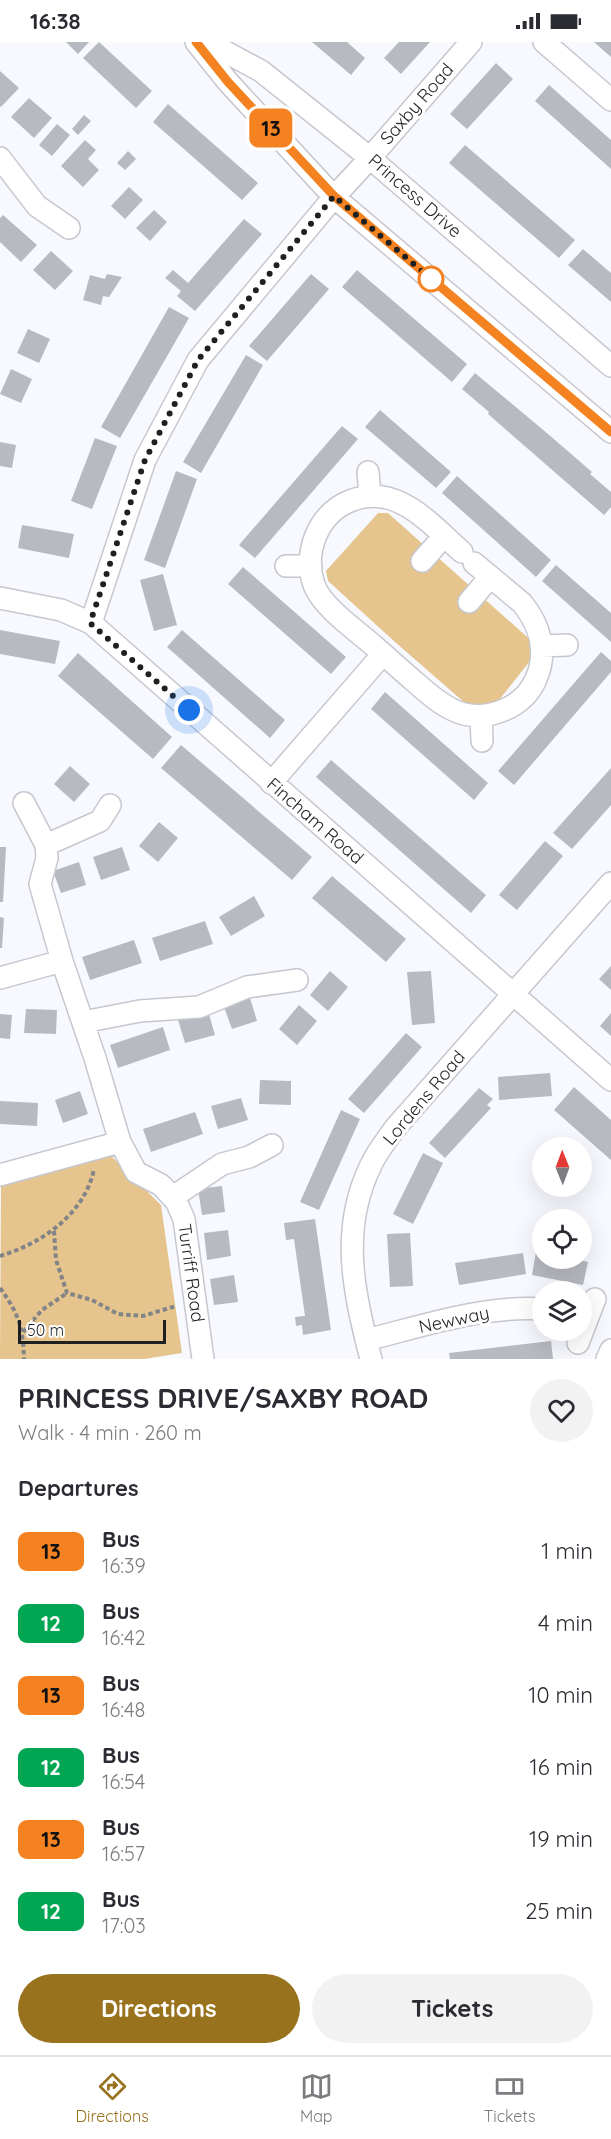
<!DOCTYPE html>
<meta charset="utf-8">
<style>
:root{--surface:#fff;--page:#f2f2f3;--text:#2b2b33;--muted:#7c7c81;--line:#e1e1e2;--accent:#99721e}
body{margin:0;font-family:Quicksand,sans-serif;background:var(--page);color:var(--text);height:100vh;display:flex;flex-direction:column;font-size:22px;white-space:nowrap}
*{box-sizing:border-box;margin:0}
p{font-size:20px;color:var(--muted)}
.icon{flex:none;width:33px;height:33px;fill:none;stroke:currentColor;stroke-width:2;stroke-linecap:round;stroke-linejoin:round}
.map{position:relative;height:1317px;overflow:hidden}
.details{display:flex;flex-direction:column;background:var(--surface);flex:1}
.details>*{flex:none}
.badge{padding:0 12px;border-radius:9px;font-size:21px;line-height:39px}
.needle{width:39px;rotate:359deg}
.controls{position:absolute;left:532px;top:1095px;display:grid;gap:12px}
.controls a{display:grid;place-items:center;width:60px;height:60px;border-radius:50%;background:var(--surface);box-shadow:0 6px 24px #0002;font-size:30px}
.scale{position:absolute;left:18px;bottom:15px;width:148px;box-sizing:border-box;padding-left:6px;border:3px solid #1f2022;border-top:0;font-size:16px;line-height:21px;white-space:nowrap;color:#1f2022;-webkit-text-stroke:4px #fff;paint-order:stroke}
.you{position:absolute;width:30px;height:30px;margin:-15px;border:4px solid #fff;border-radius:50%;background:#1a73e8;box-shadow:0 0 0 9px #1a73e833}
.map>.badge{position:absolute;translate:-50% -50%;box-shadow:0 0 0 3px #fff}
h2{padding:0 18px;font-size:22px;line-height:54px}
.round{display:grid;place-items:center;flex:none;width:63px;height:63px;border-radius:32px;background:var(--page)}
.summary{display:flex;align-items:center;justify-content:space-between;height:102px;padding:0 18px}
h1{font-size:28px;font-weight:700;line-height:45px}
.action{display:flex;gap:12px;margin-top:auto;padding:12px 18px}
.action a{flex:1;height:69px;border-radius:36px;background:var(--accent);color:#fff;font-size:24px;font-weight:700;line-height:69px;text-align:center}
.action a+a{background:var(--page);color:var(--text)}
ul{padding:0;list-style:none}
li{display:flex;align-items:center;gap:18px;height:72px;padding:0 18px}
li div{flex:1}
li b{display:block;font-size:22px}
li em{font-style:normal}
li .badge{min-width:66px;font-weight:700;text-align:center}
.status{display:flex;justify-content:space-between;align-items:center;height:42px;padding:0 30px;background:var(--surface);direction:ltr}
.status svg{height:16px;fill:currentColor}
.tabs{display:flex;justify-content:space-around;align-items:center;height:84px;border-top:2px solid var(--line);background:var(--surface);font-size:16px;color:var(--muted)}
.tabs a{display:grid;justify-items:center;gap:3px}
.tabs .on{color:var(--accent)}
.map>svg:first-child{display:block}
.green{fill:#e5c58d}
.building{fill:#b8bac1}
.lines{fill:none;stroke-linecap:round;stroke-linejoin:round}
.minor-casing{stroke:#c6c7cf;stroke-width:24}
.path{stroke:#838487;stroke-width:4;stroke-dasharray:4.5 3;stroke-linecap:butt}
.minor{stroke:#fff;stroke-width:21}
.line-casing{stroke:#fff;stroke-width:14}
.line{stroke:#f58220;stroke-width:9}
.walk{stroke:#1f2022;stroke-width:6;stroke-dasharray:0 10.8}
.stop-dot{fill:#fff;stroke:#f58220;stroke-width:3}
.labels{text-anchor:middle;stroke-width:6;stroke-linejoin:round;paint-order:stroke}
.street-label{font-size:18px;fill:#1f2022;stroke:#fff}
</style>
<div class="status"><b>16:38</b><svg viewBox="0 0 49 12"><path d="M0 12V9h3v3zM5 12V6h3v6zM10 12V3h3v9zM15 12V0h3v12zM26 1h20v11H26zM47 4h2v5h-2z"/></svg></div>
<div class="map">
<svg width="611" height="1317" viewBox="0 0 611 1317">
<rect width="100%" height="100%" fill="#f8f9fe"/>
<path class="green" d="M378 471H388L534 601V614L491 668H473L395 600 328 539 326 529Z
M106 1109 161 1163 182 1311 144 1317H0L1 1142Z"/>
<path class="building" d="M66 0H89L78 12Z
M99 0 152 49 136 66 83 16Z
M312 0H347L365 16 351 33Z
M399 0H430L401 32 384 16Z
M594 0H611V15L603 8Z
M496 21 513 37 467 87 450 72Z
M0 29 19 46 1 65 0 64Z
M549 43 611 98V127L535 59Z
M29 56 52 76 34 96 11 75Z
M168 62 258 141 242 158 153 80Z
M84 73 91 79 78 93 72 87Z
M57 82 70 93 52 114 39 103Z
M85 98 96 108 88 117 99 128 83 145 61 124Z
M465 103 575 198 559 216 449 121Z
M128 109 136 117 125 128 117 121Z
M129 145 143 158 125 177 111 164Z
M154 168 167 180 150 199 136 186Z
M3 173 37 203 21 220 0 200V176Z
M244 177 262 192 195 269 177 254 181 249 165 236 173 228 188 241Z
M583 207 611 231V260L568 223Z
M51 209 73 229 55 248 33 228Z
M357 228 467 322 452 340 342 245Z
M107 232 122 235 109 255 103 254 101 263 83 258 90 233 105 237Z
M311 232 329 247 267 319 249 304Z
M169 265 189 276 120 396 101 385Z
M28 287 50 297 39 321 17 311Z
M246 313 263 323 201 431 183 420Z
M11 327 32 337 21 361 0 352Z
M475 331 548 392 592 430 590 432 611 450V465L604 473 488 372 489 370 462 347Z
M380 368 451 430 436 446 365 385Z
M342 384 358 397 255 516 239 503Z
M95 396 117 404 92 467 71 459Z
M0 400 16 403 12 426 0 424Z
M176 429 197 437 165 526 144 518Z
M457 434 551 518 536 535 442 451Z
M22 483 74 492 69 516 18 506Z
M556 523 611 571V600L542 539Z
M243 525 346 615 331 632 228 542Z
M163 532 177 583 154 589 140 538Z
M0 588 60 599 55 622 0 612Z
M182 588 285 678 270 696 167 605Z
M601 610 611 619V630L514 743 498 729Z
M78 611 172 695 153 717 58 634Z
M385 650 488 741 474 758 371 667Z
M181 703 312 815 292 838 161 726Z
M331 718 486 853 471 871 316 735Z
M70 724 90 742 74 760 54 742Z
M611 726V763L572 807 553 791Z
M159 780 178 796 158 820 139 804Z
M545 799 563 814 517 868 499 853Z
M0 805H6L3 860H0Z
M122 805 130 828 101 838 93 815Z
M79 820 86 843 61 851 53 829Z
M332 834 406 897 386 920 312 856Z
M254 854 265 874 231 894 219 875Z
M0 875 4 876 2 906H0Z
M205 879 213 902 160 919 152 896Z
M134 898 142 921 90 938 82 915Z
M611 924V948L599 937Z
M330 929 348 945 328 969 310 953Z
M431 929 435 981 412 983 407 930Z
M250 956 257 979 232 987 224 965Z
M299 963 317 979 297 1003 279 987Z
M26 967 57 968 56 992 24 991Z
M208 969 215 993 185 1001 178 978Z
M611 971V994L600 984Z
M0 972 12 973 10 997 0 996Z
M163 985 170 1008 118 1026 110 1003Z
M406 991 422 1005 364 1071 348 1057Z
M550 1031 552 1054 499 1058 498 1035Z
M260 1038 291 1039V1063L259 1062Z
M574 1045 611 1078V1118L554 1068Z
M479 1046 493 1057 487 1063 491 1066 445 1116 429 1101Z
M80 1049 88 1072 63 1081 55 1058Z
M241 1056 248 1078 218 1087 211 1064Z
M0 1059 38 1061 37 1084 0 1082Z
M341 1068 360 1077 319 1168 300 1160Z
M195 1070 203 1092 151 1110 143 1087Z
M423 1111 443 1121 413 1182 393 1172Z
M222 1144 225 1170 202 1173 198 1147Z
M315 1177 331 1288 303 1293 302 1283 296 1284 295 1275 305 1274 294 1197 286 1198 284 1181Z
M228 1188 231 1214 207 1218 204 1191Z
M410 1191 413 1244 390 1245 387 1192Z
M536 1210 543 1211V1216H572L588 1220 583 1243 532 1233Z
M523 1211 526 1232 459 1243 455 1221Z
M234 1233 238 1260 214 1263 210 1237Z
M551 1299 553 1317H450L449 1311Z"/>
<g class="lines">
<defs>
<path id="minor" d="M196 0 228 40 334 155 611 390
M207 0 261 29 370 116 611 324
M544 0 611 58
M0 116 37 164 69 186
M368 430 370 454
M462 510C430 482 397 440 350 459 318 472 303 510 314 543 323 566 356 588 374 604 388 616 401 628 415 640 442 664 466 684 504 668 518 662 530 651 536 637 548 610 540 583 522 561L474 521
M422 519 444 494
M286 524H311
M0 556 61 568 91 581 611 1038
M469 560 490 535
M91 581 145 418 198 318 334 155 370 116 471 0
M541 604 567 603
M481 674 482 699
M271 741 383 612
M24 761 46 803 47 816 40 842 62 919 95 1016 120 1100 136 1130 161 1143 176 1159 184 1177 203 1317
M46 803 100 779 110 763
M0 936 62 919
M83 980 140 969 199 965 247 945 297 938
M0 1133 120 1100
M173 1155 222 1122 249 1115 272 1103
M366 1298C423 1284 484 1263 543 1267
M578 1301 595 1257
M371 1317C354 1251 339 1188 371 1123 377 1110 387 1097 396 1085L611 841
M607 1317 611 1308"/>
</defs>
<use href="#minor" class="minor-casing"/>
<path class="path" d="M54 1189 56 1218 67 1251 92 1258 118 1272 143 1274 176 1264
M0 1214C41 1202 85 1172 94 1127
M0 1246C19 1272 23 1285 24 1317
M23 1290 42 1268 67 1251"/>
<use href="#minor" class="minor"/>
</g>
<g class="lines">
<defs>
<path id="line" d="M196 0 228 40 334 154 611 390"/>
</defs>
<use href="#line" class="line-casing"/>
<use href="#line" class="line"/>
<path class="walk" d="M189 668 90 581 145 418 198 318 334 154 431 237"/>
</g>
<circle class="stop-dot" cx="431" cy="237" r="12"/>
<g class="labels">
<g class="street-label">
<text transform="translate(417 62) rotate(-49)" y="6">Saxby Road</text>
<text transform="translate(415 154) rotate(41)" y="6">Princess Drive</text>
<text transform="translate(315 779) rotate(41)" y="6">Fincham Road</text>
<text transform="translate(424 1056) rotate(-50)" y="6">Lordens Road</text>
<text transform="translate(191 1231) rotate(82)" y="6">Turriff Road</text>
<text transform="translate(454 1278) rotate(-12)" y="6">Newway</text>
</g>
</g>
</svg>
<div class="controls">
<a><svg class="needle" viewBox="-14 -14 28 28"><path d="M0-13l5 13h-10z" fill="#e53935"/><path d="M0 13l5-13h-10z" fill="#7c7c81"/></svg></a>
<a><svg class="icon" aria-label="locate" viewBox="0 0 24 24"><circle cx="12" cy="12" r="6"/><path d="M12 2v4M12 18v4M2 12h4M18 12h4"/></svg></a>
<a><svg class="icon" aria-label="layers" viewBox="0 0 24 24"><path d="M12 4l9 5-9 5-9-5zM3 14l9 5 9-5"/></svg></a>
</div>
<div class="scale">50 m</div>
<div class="you" style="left:189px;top:668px"></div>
<b class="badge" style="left:271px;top:86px;background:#f58220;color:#111">13</b>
</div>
<section class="details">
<div class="summary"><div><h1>PRINCESS DRIVE/SAXBY ROAD</h1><p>Walk · 4 min · 260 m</p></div><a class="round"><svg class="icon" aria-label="heart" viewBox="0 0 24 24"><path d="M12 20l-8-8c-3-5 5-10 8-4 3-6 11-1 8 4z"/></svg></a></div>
<h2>Departures</h2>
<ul>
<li><span class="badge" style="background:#f58220;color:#111">13</span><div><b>Bus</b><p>16:39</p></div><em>1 min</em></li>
<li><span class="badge" style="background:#00a651;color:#fff">12</span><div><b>Bus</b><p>16:42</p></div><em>4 min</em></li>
<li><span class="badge" style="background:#f58220;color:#111">13</span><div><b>Bus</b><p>16:48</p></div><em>10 min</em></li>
<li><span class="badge" style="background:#00a651;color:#fff">12</span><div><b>Bus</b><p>16:54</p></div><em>16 min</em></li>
<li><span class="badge" style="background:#f58220;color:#111">13</span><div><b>Bus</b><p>16:57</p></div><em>19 min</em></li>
<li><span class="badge" style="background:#00a651;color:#fff">12</span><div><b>Bus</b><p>17:03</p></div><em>25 min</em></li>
</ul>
<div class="action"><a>Directions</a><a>Tickets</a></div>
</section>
<nav class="tabs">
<a class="on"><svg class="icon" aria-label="directions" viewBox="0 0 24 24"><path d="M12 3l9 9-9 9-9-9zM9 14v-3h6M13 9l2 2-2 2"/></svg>Directions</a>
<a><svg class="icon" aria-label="map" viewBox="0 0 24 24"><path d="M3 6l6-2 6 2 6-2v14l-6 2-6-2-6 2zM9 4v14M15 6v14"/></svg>Map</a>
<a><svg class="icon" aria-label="tickets" viewBox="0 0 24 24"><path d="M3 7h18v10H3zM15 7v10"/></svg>Tickets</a>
</nav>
